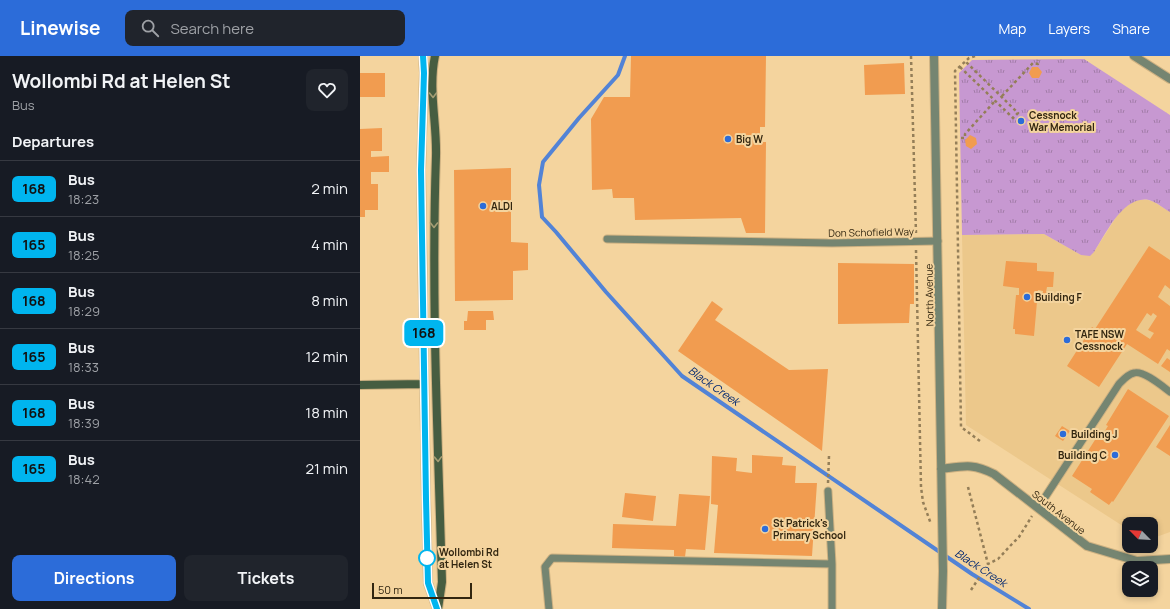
<!DOCTYPE html>
<style>
:root{--surface:#171b24;--page:#20242c;--text:#f1f3f6;--muted:#9ea1a6;--line:#363941;--accent:#2c6cd9}
body{margin:0;font-family:Manrope,sans-serif;background:var(--page);color:var(--text);height:100vh;display:flex;flex-direction:column;font-size:15px;white-space:nowrap}
*{box-sizing:border-box;margin:0}
p{font-size:13px;color:var(--muted)}
.icon{flex:none;width:22px;height:22px;fill:none;stroke:currentColor;stroke-width:2;stroke-linecap:round;stroke-linejoin:round}
.map{position:relative;flex:1;overflow:hidden}
.drawer{display:flex;flex-direction:column;background:var(--surface);width:360px}
.drawer>*{flex:none}
.badge{padding:0 8px;border-radius:6px;font-size:14px;line-height:26px}
.needle{width:26px;rotate:294deg}
.controls{position:absolute;left:762px;top:461px;display:grid;gap:8px}
.controls a{display:grid;place-items:center;width:36px;height:36px;border-radius:8px;background:var(--surface);box-shadow:0 2px 6px #0003;font-size:20px}
.scale{position:absolute;left:12px;bottom:10px;width:100px;box-sizing:border-box;padding-left:4px;border:2px solid #322610;border-top:0;font-size:11px;line-height:14px;white-space:nowrap;color:#322610;-webkit-text-stroke:3px #f4d49e;paint-order:stroke}
.map>.badge{position:absolute;translate:-50% -50%;box-shadow:0 0 0 2px #fff}
h2{padding:0 12px;font-size:15px;line-height:36px}
.round{display:grid;place-items:center;flex:none;width:42px;height:42px;border-radius:8px;background:var(--page)}
.head{display:flex;align-items:center;justify-content:space-between;height:68px;padding:0 12px}
h1{font-size:19px;font-weight:700;line-height:30px}
.action{display:flex;gap:8px;margin-top:auto;padding:8px 12px}
.action a{flex:1;height:46px;border-radius:8px;background:var(--accent);color:#fff;font-size:16px;font-weight:700;line-height:46px;text-align:center}
.action a+a{background:var(--page);color:var(--text)}
ul{padding:0;list-style:none}
li{display:flex;align-items:center;gap:12px;height:56px;padding:0 12px;border-top:1px solid var(--line)}
li div{flex:1}
li b{display:block;font-size:15px}
li em{font-style:normal}
li .badge{min-width:44px;font-weight:700;text-align:center}
header{display:flex;align-items:center;gap:24px;box-sizing:border-box;height:56px;padding:0 20px;background:var(--accent);color:#fff}
header strong{font-size:19px}
nav{display:flex;gap:22px;margin-inline-start:auto;font-size:14px}
.search{width:280px;height:36px;background:var(--page);display:flex;align-items:center;gap:10px;box-sizing:border-box;padding:0 14px;border-radius:8px;color:var(--muted);font-size:15px}
main{display:flex;flex:1;min-height:0}
.map>svg:first-child{display:block}
.built{fill:#ecc88b}
.park{fill:url(#park-tufts)}
.lines{fill:none;stroke-linecap:round;stroke-linejoin:round}
.stream{stroke:#5283d6;stroke-width:4}
.building{fill:#f19c50;fill-rule:evenodd}
.service-casing{stroke:#cdb182;stroke-width:9}
.minor-casing{stroke:#cdb182;stroke-width:10}
.secondary-casing{stroke:#cdb182;stroke-width:10}
.path{stroke:#947e58;stroke-width:2.5;stroke-dasharray:3 3;stroke-linecap:butt}
.service{stroke:#758571;stroke-width:7}
.minor{stroke:#758571;stroke-width:8}
.secondary{stroke:#465d41;stroke-width:8}
.oneway{stroke:#a69e74}
.line-casing{stroke:#fff;stroke-width:9}
.line{stroke:#00b5ef;stroke-width:6}
.poi-dot{fill:#2c6cd9;stroke:#f4d49e;stroke-width:1.5}
.stop-dot{fill:#fff;stroke:#00b5ef;stroke-width:2}
.labels{text-anchor:middle;stroke-width:4;stroke-linejoin:round;paint-order:stroke}
.poi-label{font-size:10px;font-weight:bold;fill:#322610;stroke:#f4d49e;text-anchor:start}
.street-label{font-size:10px;fill:#322610;stroke:#f4d49e}
.stop-label{font-size:10px;font-weight:bold;fill:#322610;stroke:#f4d49e;text-anchor:start}
.water-label{font-size:11px;font-style:italic;fill:#002770;stroke:#f4d49e}
</style>
<header>
<strong>Linewise</strong>
<div class="search"><svg class="icon" aria-label="search" viewBox="0 0 24 24"><circle cx="10" cy="10" r="6"/><path d="M15 15l6 6"/></svg>Search here</div>
<nav><a>Map</a><a>Layers</a><a>Share</a></nav>
</header>
<main>
<section class="drawer">
<div class="head"><div><h1>Wollombi Rd at Helen St</h1><p>Bus</p></div><a class="round"><svg class="icon" aria-label="heart" viewBox="0 0 24 24"><path d="M12 20l-8-8c-3-5 5-10 8-4 3-6 11-1 8 4z"/></svg></a></div>
<h2>Departures</h2>
<ul>
<li><span class="badge" style="background:#00b5ef;color:#111">168</span><div><b>Bus</b><p>18:23</p></div><em>2 min</em></li>
<li><span class="badge" style="background:#00b5ef;color:#111">165</span><div><b>Bus</b><p>18:25</p></div><em>4 min</em></li>
<li><span class="badge" style="background:#00b5ef;color:#111">168</span><div><b>Bus</b><p>18:29</p></div><em>8 min</em></li>
<li><span class="badge" style="background:#00b5ef;color:#111">165</span><div><b>Bus</b><p>18:33</p></div><em>12 min</em></li>
<li><span class="badge" style="background:#00b5ef;color:#111">168</span><div><b>Bus</b><p>18:39</p></div><em>18 min</em></li>
<li><span class="badge" style="background:#00b5ef;color:#111">165</span><div><b>Bus</b><p>18:42</p></div><em>21 min</em></li>
</ul>
<div class="action"><a>Directions</a><a>Tickets</a></div>
</section>
<div class="map">
<svg width="810" height="553" viewBox="0 0 810 553">
<defs>
<pattern id="park-tufts" width="24" height="20" patternUnits="userSpaceOnUse"><rect width="24" height="20" fill="#c798d1"/><path d="M3 7l-1-3M5 7V3M7 7l1-3M15 17l-1-3M17 17v-4M19 17l1-3" fill="none" stroke="#a27ca8"/></pattern>
</defs>
<rect width="100%" height="100%" fill="#f4d49e"/>
<path class="built" d="M776 144H788L794 146 810 156V476L799 480 791 481V468H769V474L606 369 602 179 684 178 721 199 734 196 760 155 765 151Z"/>
<path class="park" d="M724 3 810 59V156C803 152 796 146 789 144 763 139 746 178 734 196L730 200 721 199 684 178 602 179 599 17 612 4Z"/>
<g class="lines">
<path class="stream" d="M265 0 258 19 219 62 183 106 179 129 182 161 196 176 246 236 322 320 612 518 669 553"/>
</g>
<path class="building" d="M271 0H406L405 71H400V86H406L405 177H386L381 162 275 164 274 142H253L252 133 232 134 231 63 244 41H270Z
M544 7 545 38 505 39 504 9Z
M672 11H678L682 16 679 22H672L669 17Z
M0 17H25V41H0Z
M22 72V95H11V101L29 100V116H11V128H18V154H5V161H0V73Z
M610 79 616 82 617 88 611 93 606 90 605 84Z
M151 112V186L168 187V214L153 215V244L95 245 94 114Z
M789 190 810 204V233L805 229 798 241 810 250V295L807 293 798 308 767 288 739 331 707 310 732 271 735 273ZM787 257 791 260 793 257 797 260 788 274 794 277 790 283 776 274Z
M646 205 677 207V215L694 216 693 231H687L686 236 692 237V244L682 243 683 235 678 234 674 280 655 278V273H653L656 239H659V232L643 230Z
M478 207 554 208V248H550L549 267 478 268Z
M352 245 363 253 355 264 429 314 468 313 462 395 318 295Z
M108 255H133L134 264H126V274H104V265H107Z
M807 302 810 304V316L801 310Z
M768 333 809 360 753 446 752 445 749 449 730 436 732 433 712 420 740 376 743 378 748 370 746 369Z
M810 369V400L796 391Z
M702 370 710 375 703 385 695 380Z
M392 399 423 401 422 409 436 410 435 427H457L452 500 354 497 358 449 351 448 352 400 377 402 376 415 392 417Z
M265 437 296 440 293 465 262 461Z
M319 438 350 440 345 494 326 493 325 501 314 500V494L252 492 253 468 316 470Z"/>
<g class="lines">
<defs>
<path id="service" d="M247 183 472 187 578 185
M468 435 472 508V553
M678 452 759 328C763 324 768 318 774 317 783 314 802 330 810 336
M189 553 185 511 192 502 472 508"/>
<path id="minor" d="M574 0 583 515 582 553
M774 0 810 23
M581 413C604 410 613 407 634 418L727 490 777 505 810 503"/>
<path id="secondary" d="M63 0 64 17 61 114 66 443 68 527 77 553
M75 0C68 33 77 67 76 100 71 242 78 384 82 526L78 553
M0 329 64 328"/>
</defs>
<use href="#service" class="service-casing"/>
<use href="#minor" class="minor-casing"/>
<use href="#secondary" class="secondary-casing"/>
<path class="path" d="M551 0 556 177
M615 0 609 2 595 15 601 371 620 385
M600 11 653 62 658 57 605 5
M642 40 673 7 678 8V4
M601 82H605V78L635 45
M556 194 561 431 563 446 571 468
M468 427 469 400
M608 431 628 508
M611 534 628 508 638 503 652 488 659 481 672 460"/>
<use href="#service" class="service"/>
<use href="#minor" class="minor"/>
<use href="#secondary" class="secondary"/>
</g>
<defs><path id="oneway-chevron" d="M-2-3.5L2.5 0L-2 3.5" fill="none" stroke-width="1.6" stroke-linecap="round" stroke-linejoin="round"/></defs>
<g class="oneway">
<use href="#oneway-chevron" transform="translate(73 39) rotate(89)"/>
<use href="#oneway-chevron" transform="translate(74 169) rotate(90)"/>
<use href="#oneway-chevron" transform="translate(78 403) rotate(88)"/>
</g>
<g class="lines">
<defs>
<path id="line" d="M63 0 64 17 61 114 66 443 68 527 77 553"/>
</defs>
<use href="#line" class="line-casing"/>
<use href="#line" class="line"/>
</g>
<g class="poi-dot">
<circle cx="661" cy="65" r="4"/>
<circle cx="368" cy="83" r="4"/>
<circle cx="123" cy="150" r="4"/>
<circle cx="667" cy="241" r="4"/>
<circle cx="707" cy="284" r="4"/>
<circle cx="703" cy="378" r="4"/>
<circle cx="755" cy="399" r="4"/>
<circle cx="405" cy="473" r="4"/>
</g>
<circle class="stop-dot" cx="67" cy="502" r="8"/>
<g class="labels">
<g class="poi-label">
<text x="669" y="63">Cessnock<tspan x="669" dy="12">War Memorial</tspan></text>
<text x="376" y="87">Big W</text>
<text x="131" y="154">ALDI</text>
<text x="675" y="245">Building F</text>
<text x="715" y="282">TAFE NSW<tspan x="715" dy="12">Cessnock</tspan></text>
<text x="711" y="382">Building J</text>
<text x="747" y="403" text-anchor="end">Building C</text>
<text x="413" y="471">St Patrick's<tspan x="413" dy="12">Primary School</tspan></text>
</g>
<g class="street-label">
<text transform="translate(511 176) rotate(-1)" y="4">Don Schofield Way</text>
<text transform="translate(569 239) rotate(-91)" y="4">North Avenue</text>
<text transform="translate(699 456) rotate(38)" y="4">South Avenue</text>
</g>
<g class="stop-label">
<text x="79" y="500">Wollombi Rd<tspan x="79" dy="12">at Helen St</tspan></text>
</g>
<g class="water-label">
<text transform="translate(354 330) rotate(35)" y="4">Black Creek</text>
<text transform="translate(621 512) rotate(33)" y="4">Black Creek</text>
</g>
</g>
</svg>
<div class="controls">
<a><svg class="needle" viewBox="-14 -14 28 28"><path d="M0-13l5 13h-10z" fill="#e53935"/><path d="M0 13l5-13h-10z" fill="#9ea1a6"/></svg></a>
<a><svg class="icon" aria-label="layers" viewBox="0 0 24 24"><path d="M12 4l9 5-9 5-9-5zM3 14l9 5 9-5"/></svg></a>
</div>
<div class="scale">50 m</div>
<b class="badge" style="left:64px;top:277px;background:#00b5ef;color:#111">168</b>
</div>
</main>
